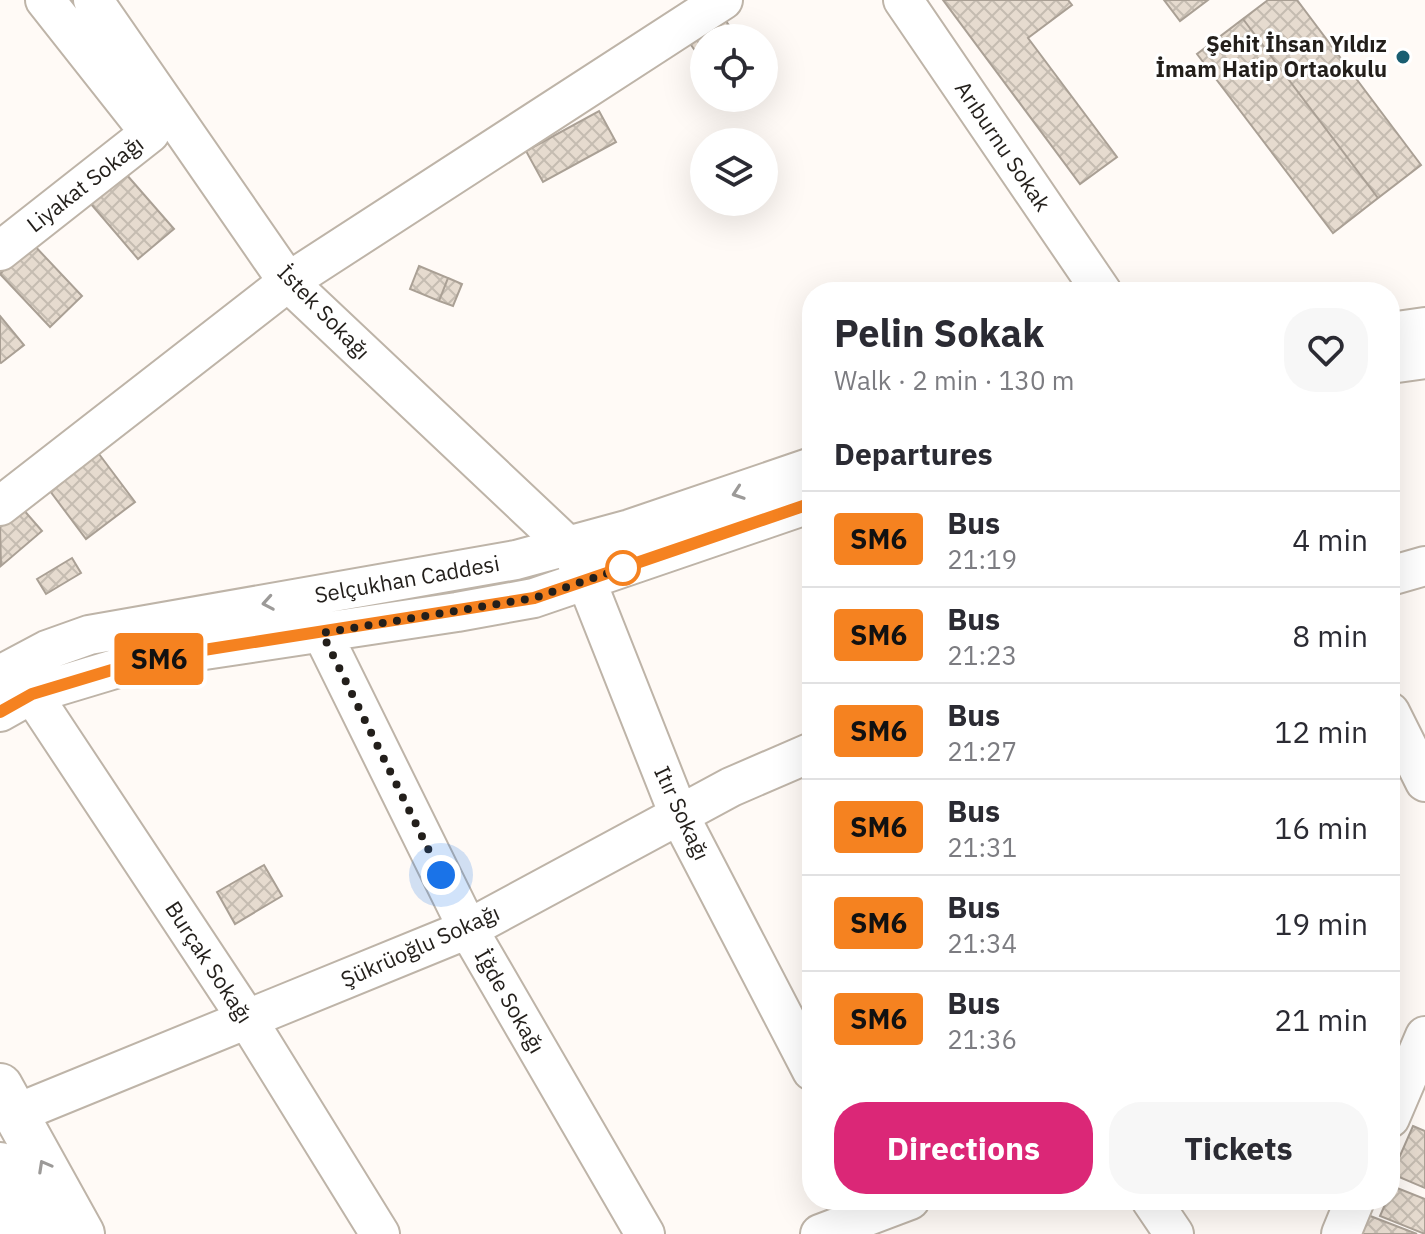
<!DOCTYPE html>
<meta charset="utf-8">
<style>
:root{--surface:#fff;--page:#f7f7f7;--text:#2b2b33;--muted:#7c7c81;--line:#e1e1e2;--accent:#db2777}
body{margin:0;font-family:"IBM Plex Sans",sans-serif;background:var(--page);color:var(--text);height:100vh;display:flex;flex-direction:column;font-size:30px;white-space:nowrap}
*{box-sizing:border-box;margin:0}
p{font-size:26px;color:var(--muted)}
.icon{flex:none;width:44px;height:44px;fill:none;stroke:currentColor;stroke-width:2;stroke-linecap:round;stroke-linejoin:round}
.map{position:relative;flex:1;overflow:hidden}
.side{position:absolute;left:802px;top:282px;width:598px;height:928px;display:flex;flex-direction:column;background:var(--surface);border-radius:32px;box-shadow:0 8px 32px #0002}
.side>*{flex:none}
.badge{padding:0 16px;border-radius:6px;font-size:28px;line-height:52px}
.buttons{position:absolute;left:690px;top:24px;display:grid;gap:16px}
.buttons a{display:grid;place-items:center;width:88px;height:88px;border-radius:50%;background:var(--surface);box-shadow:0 8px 32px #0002;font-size:40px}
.you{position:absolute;width:40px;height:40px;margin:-20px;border:6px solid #fff;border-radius:50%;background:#1a73e8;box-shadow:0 0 0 12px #1a73e833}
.map>.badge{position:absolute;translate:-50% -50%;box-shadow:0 0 0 4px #fff}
h2{padding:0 32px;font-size:30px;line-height:72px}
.round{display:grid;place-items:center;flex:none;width:84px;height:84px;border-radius:32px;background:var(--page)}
.summary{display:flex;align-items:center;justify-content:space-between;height:136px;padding:0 32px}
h1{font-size:38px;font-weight:700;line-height:60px}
.primary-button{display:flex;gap:16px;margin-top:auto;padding:16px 32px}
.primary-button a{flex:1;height:92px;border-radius:32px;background:var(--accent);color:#fff;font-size:32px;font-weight:700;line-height:92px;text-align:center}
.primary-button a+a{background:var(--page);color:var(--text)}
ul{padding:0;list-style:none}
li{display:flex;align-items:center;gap:24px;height:96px;padding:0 32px;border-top:2px solid var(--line)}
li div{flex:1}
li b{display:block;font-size:30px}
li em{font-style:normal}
li .badge{min-width:88px;font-weight:700;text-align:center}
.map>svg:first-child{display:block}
.building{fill:url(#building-cross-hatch);stroke:#aaa095;stroke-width:2}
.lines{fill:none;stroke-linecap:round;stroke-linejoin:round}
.minor-casing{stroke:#beb4a8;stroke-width:42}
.major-casing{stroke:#beb4a8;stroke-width:48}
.minor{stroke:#fff;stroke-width:38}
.major{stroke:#fff;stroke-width:44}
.oneway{stroke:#9c9a98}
.line-casing{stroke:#fff;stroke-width:18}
.line{stroke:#f58220;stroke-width:12}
.walk{stroke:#231f1b;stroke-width:8;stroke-dasharray:0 14.4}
.poi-dot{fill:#1a5e71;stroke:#fff;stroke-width:3}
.stop-dot{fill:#fff;stroke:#f58220;stroke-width:4}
.labels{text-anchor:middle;stroke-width:6;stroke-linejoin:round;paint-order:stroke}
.poi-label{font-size:22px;font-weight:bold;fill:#231f1b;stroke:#fff;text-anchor:end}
.street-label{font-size:22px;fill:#231f1b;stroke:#fff}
</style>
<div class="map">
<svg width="1425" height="1234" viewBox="0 0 1425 1234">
<defs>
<pattern id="building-cross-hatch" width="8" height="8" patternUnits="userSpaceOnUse" patternTransform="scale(2)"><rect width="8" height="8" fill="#e6dbcf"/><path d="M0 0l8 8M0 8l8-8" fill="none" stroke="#c5bcb1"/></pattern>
</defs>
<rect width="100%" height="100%" fill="#fffaf6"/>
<path class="building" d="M943 0H1068L1072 5 1028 38 1117 157 1080 184Z
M1164 0H1208L1180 21Z
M1268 0H1297L1421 165 1378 198 1243 19Z
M721 14 738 38H704V63L686 38Z
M1243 19 1378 198 1333 233 1197 54Z
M599 111 616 142 543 182 526 151Z
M126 174 174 229 138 259 91 204Z
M31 242 82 296 50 327 0 274Z
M419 266 448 278 439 301 410 289Z
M448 278 462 284 453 306 439 301Z
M0 316 24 345 1 363 0 362Z
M93 446 135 502 86 539 44 483Z
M22 508 42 531 1 566 0 527Z
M72 558 81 573 46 594 37 579Z
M264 865 282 896 235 924 217 892Z
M1413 1126 1425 1131V1188L1392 1174Z
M1392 1186 1425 1199V1234L1380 1216 1387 1200H1390Z
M1365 1214 1417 1234H1358Z"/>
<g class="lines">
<defs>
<path id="minor" d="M93 0 288 282 570 548 586 580 679 815 812 1071
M903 0 1102 292
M0 251 150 133 45 0
M1390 332 1425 327
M1390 364 1425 359
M0 506 288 282 723 0
M1390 576 1425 566
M322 633 468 929 645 1234
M0 675 47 650 89 635 516 560 630 529 812 467
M32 694 247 1019 380 1234
M0 712 32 694 125 666 191 652 457 612 534 598 812 503
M1390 712 1425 782
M15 1114 468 929 731 787 812 752
M1390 1118 1425 1036
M1151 1200 1174 1234
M0 1231 27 1214
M820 1234 910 1200
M1341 1234 1355 1200"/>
<path id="major" d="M0 1086 82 1234
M0 1165 40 1234"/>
</defs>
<use href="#minor" class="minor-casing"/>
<use href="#major" class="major-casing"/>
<use href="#minor" class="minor"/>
<use href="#major" class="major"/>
</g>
<defs><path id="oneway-chevron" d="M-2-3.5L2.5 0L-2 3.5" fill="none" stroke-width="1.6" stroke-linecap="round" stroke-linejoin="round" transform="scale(2)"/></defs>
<g class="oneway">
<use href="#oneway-chevron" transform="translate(738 493) rotate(161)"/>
<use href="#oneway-chevron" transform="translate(268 603) rotate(170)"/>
<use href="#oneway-chevron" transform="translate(44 1166) rotate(-119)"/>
</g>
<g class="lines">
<defs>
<path id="line" d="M0 712 32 694 125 666 191 652 534 598 812 503"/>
</defs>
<use href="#line" class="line-casing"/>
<use href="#line" class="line"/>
<path class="walk" d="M441 875 322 633 534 598 623 568"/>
</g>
<circle class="poi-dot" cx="1403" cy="57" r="8"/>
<circle class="stop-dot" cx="623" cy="568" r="16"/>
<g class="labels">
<g class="poi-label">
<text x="1387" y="52">Şehit İhsan Yıldız<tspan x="1387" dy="25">İmam Hatip Ortaokulu</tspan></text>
</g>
<g class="street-label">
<text transform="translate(1003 146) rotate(56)" y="8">Arıburnu Sokak</text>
<text transform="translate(85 184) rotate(-38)" y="8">Liyakat Sokağı</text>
<text transform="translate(324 312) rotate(46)" y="8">İstek Sokağı</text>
<text transform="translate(407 579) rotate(-10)" y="8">Selçukhan Caddesi</text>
<text transform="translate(682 813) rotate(65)" y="8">Itır Sokağı</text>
<text transform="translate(420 946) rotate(-24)" y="8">Şükrüoğlu Sokağı</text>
<text transform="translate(209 962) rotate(57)" y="8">Burçak Sokağı</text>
<text transform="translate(510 1001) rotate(60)" y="8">İğde Sokağı</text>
</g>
</g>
</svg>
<div class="buttons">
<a><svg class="icon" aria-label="locate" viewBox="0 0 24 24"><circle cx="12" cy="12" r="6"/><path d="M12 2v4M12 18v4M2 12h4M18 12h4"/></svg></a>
<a><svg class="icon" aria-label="layers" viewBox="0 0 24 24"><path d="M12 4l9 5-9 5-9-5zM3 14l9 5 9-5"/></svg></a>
</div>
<div class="you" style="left:441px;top:875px"></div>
<b class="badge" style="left:159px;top:659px;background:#f58220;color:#111">SM6</b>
<section class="side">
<div class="summary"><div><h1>Pelin Sokak</h1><p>Walk · 2 min · 130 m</p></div><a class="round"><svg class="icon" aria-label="heart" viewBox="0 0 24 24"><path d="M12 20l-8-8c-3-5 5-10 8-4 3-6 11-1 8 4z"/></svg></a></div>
<h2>Departures</h2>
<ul>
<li><span class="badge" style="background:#f58220;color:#111">SM6</span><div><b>Bus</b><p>21:19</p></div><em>4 min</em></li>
<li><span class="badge" style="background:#f58220;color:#111">SM6</span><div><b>Bus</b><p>21:23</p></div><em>8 min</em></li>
<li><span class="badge" style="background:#f58220;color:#111">SM6</span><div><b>Bus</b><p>21:27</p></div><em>12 min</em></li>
<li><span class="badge" style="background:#f58220;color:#111">SM6</span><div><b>Bus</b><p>21:31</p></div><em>16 min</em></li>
<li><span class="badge" style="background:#f58220;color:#111">SM6</span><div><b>Bus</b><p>21:34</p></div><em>19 min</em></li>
<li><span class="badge" style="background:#f58220;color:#111">SM6</span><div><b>Bus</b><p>21:36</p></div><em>21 min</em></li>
</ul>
<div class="primary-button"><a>Directions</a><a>Tickets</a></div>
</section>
</div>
